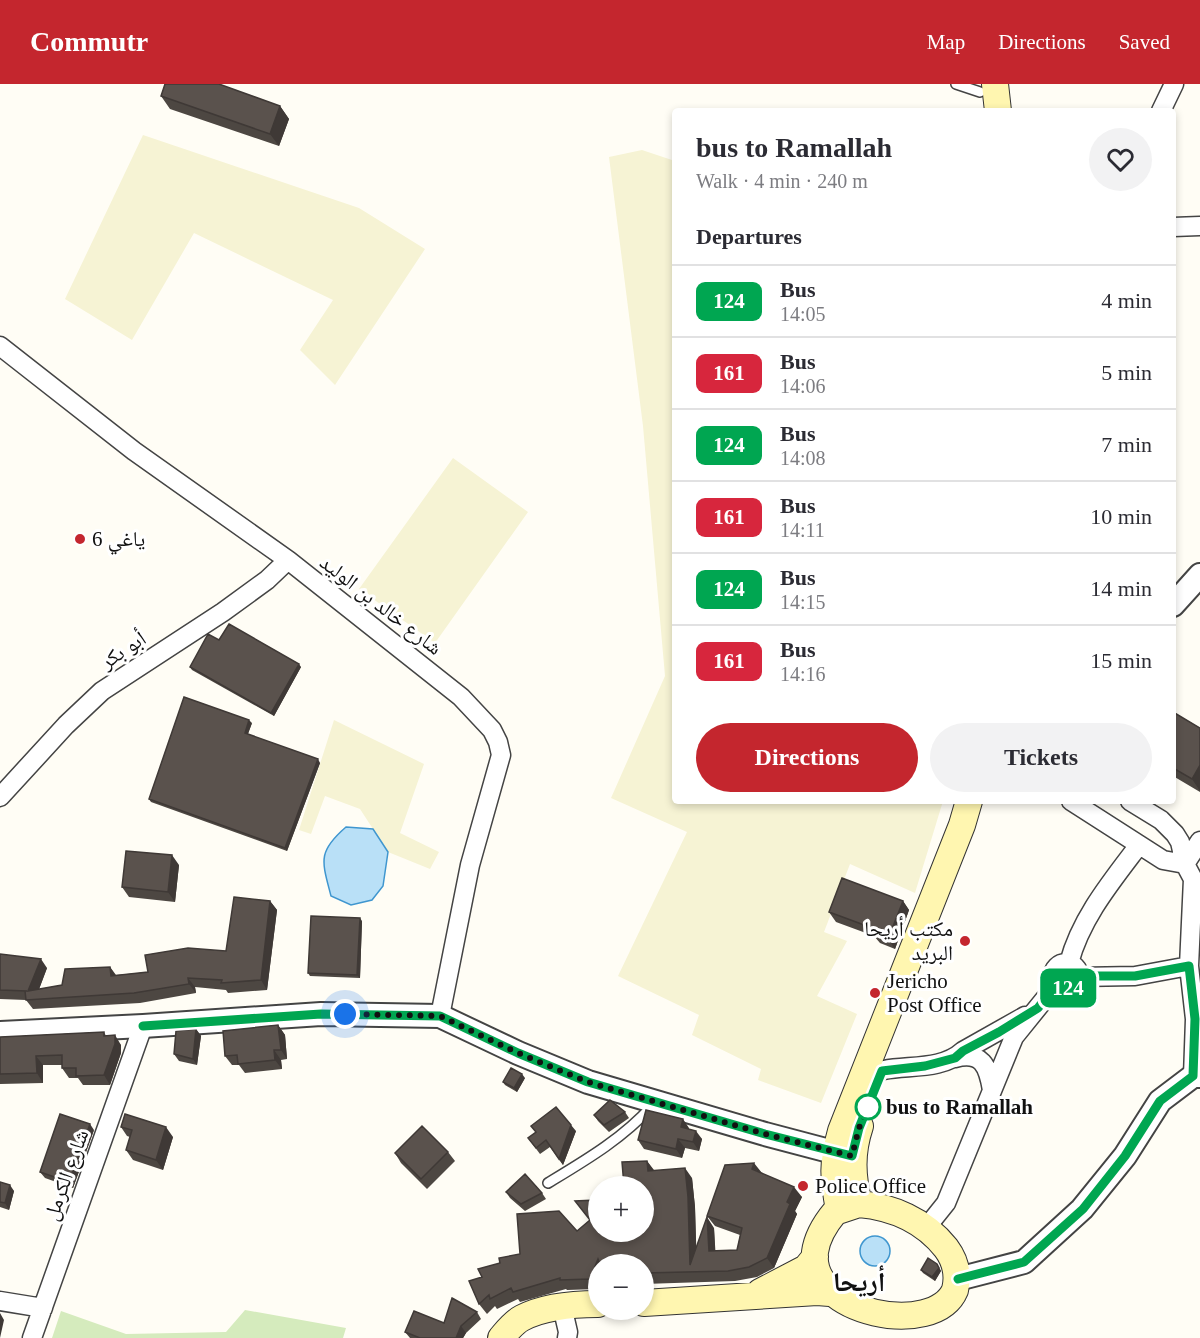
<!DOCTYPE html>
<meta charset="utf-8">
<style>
:root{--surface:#fff;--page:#f2f2f3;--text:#2b2b33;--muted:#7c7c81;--line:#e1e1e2;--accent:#c4262e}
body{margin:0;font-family:"Times New Roman","Noto Naskh Arabic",serif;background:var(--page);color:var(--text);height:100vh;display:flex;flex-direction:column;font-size:22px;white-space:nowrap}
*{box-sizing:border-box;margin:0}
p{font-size:20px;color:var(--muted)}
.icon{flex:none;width:33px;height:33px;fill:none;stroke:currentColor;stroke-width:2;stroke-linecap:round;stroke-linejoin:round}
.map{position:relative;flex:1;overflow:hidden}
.sheet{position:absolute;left:672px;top:24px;width:504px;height:696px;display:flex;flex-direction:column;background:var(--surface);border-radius:6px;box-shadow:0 3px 9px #0003}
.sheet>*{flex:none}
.badge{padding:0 12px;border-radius:9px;font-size:21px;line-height:39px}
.buttons{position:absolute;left:588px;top:1092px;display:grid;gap:12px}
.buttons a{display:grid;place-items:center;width:66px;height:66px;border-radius:50%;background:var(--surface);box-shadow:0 3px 9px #0003;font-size:30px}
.you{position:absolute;width:30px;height:30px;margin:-15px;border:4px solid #fff;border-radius:50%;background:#1a73e8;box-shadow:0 0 0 9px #1a73e833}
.map>.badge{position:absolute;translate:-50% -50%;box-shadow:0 0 0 3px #fff}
h2{padding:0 24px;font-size:22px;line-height:54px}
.round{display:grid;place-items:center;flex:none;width:63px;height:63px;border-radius:32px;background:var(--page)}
.overview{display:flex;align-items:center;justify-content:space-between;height:102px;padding:0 24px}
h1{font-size:28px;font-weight:600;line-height:45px}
.button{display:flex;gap:12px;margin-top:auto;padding:12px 24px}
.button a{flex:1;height:69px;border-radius:36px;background:var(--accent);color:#fff;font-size:24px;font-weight:600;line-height:69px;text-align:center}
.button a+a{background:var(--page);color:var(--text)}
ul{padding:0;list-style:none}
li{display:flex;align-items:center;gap:18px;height:72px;padding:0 24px;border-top:2px solid var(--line)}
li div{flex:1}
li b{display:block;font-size:22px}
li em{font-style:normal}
li .badge{min-width:66px;font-weight:700;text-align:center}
header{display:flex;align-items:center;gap:36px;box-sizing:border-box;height:84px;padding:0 30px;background:var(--accent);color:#fff}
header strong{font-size:28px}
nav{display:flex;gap:33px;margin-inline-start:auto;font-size:21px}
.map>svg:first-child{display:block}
.farmland{fill:#f6f3d4}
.green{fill:#d5ebbd}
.water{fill:#b9e0f7;stroke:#3f96cf;stroke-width:1.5}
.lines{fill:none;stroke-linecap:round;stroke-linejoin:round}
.service-casing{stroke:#444;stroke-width:12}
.minor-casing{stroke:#444;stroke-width:21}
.tertiary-casing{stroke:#444;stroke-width:26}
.secondary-casing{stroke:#333;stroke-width:28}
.service{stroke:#fff;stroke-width:9}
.minor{stroke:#fff;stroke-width:18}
.tertiary{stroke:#fff;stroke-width:22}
.secondary{stroke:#fff6b0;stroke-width:26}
.wall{fill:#4d4742}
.shaded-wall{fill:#3f3936}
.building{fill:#5a524d;stroke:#3f3936;stroke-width:1.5}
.line-casing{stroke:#fff;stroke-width:14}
.line{stroke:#00a651;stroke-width:9}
.walk{stroke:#111;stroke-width:6;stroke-dasharray:0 10.8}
.poi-dot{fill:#c4262e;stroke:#fff;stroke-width:2}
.stop-dot{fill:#fff;stroke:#00a651;stroke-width:3}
.labels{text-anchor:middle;stroke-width:6;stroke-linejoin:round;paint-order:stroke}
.poi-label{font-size:21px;fill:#111;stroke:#fff;text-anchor:start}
.street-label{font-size:21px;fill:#111;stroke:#fff}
.stop-label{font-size:21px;font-weight:bold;fill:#111;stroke:#fff;text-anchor:start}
.district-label{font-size:27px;font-weight:bold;fill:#111;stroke:#fff}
</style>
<header>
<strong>Commutr</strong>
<nav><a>Map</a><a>Directions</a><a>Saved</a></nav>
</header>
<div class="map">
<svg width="1200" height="1254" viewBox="0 0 1200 1254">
<rect width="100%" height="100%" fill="#fffdf5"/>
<path class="farmland" d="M143 51 359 124 425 165 335 301 300 266 333 216 194 149 132 256 65 215Z
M642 66 675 77V717H943L915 809 850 780 824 848 847 857 817 912 857 930 821 1019 758 996 761 985 692 951 699 931 618 892 687 748 611 714 665 592 643 342 609 73Z
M453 374 528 428 435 559 359 505Z
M334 636 424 680 400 749 439 768 430 785 388 768 360 725 325 712 311 750 299 746Z"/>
<path class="green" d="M245 1226 346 1244 343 1254H52L61 1227 126 1250 226 1248Z"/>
<path class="water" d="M346 743 373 745 388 768 383 802 372 816 351 821 331 812C322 777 317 768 346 743Z
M860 1167a15 15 0 1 1 30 0a15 15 0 1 1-30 0Z"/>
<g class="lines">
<defs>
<path id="service" d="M956 0 980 8
M548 1099C586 1076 622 1055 652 1022"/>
<path id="minor" d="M1161 27 1174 0
M1173 143 1200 142
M0 262 134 367 288 476 461 613 492 646 498 658 501 671 470 781 440 932
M0 713 66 641 102 607 223 528 267 496 288 476
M1071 717 1163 776 1185 780
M1130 717 1161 736 1175 750 1180 758 1185 780 1193 795 1189 882 1195 935 1193 992
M1185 780 1200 757
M1069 879C1081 834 1111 798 1139 761
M1053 892a13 13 0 1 1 26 0a13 13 0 1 1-26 0Z
M1078 893 1135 892 1189 882
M955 974C982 967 988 982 992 1006
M862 995C869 992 877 988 884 986 910 981 942 986 963 967L1025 932
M926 1144 946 1119 1014 953 1056 901
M0 1217 43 1224
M562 1222 568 1248 567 1254
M32 1254 143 942"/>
<path id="tertiary" d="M1173 521 1200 491
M0 949 143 942 321 930 440 932 518 969 588 998 765 1050 852 1073
M958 1195 1024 1178 1082 1125 1125 1072 1160 1017 1193 992H1200"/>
<path id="secondary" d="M995 0 998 27
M859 1120C852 1092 851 1069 860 1042
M859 1120C892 1123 924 1136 946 1164 955 1176 959 1190 955 1206 935 1254 808 1231 815 1168 817 1153 825 1140 835 1128Z
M839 1126C833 1094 832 1079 841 1047L962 741 969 717
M760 1208 806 1184 815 1173
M644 1219 817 1208 830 1209
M501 1254C507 1247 514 1238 522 1234 545 1222 573 1220 598 1220"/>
</defs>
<use href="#service" class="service-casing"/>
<use href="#minor" class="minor-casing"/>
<use href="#tertiary" class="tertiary-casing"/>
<use href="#secondary" class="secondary-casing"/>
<use href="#service" class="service"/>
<use href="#minor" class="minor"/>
<use href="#tertiary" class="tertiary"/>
<use href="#secondary" class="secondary"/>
</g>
<path class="wall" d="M161 12 280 22 289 35 279 62 170 25Z
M219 556 301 583 274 632 192 586 190 583Z
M1173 628 1200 644V708L1173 692Z
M252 639 248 650 320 679 287 767 151 718 149 715Z
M179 781 175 818 129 813 122 803Z
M270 817 277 826 267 906 228 909 226 906 195 903 196 909 140 919 33 925 26 916 0 915V870L47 884 39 905 62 901 110 883 116 891 148 888 226 867Z
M903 817 909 826 895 865 880 859 874 852 836 838 829 828Z
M362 837 360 894 310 892 308 889Z
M278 941 285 951 287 975 281 976 282 985 245 989 239 981H232L225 972Z
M196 945 201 952 197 981 179 977 174 970Z
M104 948 106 952 121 961V969L110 1001H83L78 994H69L62 984V981H43V999L0 1000V953Z
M525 994 517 1008 505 1001 503 998Z
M625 1028 629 1034 609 1048 598 1037 594 1031Z
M121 1043 173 1053 163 1086 133 1076 126 1066 130 1053 127 1052Z
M689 1044V1045L702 1055 699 1067 685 1064 682 1074 644 1065 638 1056Z
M94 1046 73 1104 45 1094 40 1088Z
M576 1047 563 1081 550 1063 540 1070 528 1054Z
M448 1068 455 1077 427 1105 401 1079 395 1069Z
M647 1077 654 1086 692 1094 695 1123 696 1163 714 1144 715 1167 737 1166 740 1151 715 1142 707 1132 761 1089 802 1113 795 1127 797 1130 774 1184 757 1193 735 1197 644 1200V1180H598V1202L597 1205 567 1206 566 1205 520 1218 518 1215 497 1225 495 1222 487 1230 479 1220 482 1193 500 1179 520 1170 577 1147 589 1137 596 1116 598 1119V1148H644Z
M0 1098 14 1107 9 1126 0 1123Z
M506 1108 542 1109 546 1115 525 1127 510 1114Z
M937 1180 941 1187 935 1197 923 1189 921 1186Z
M477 1228 481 1235 466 1249 463 1254H410L405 1248 444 1239Z"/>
<path class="shaded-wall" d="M280 22 289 35 279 62 270 50Z
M299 580 301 583 274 632 271 629Z
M249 636 252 639 247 652 245 649Z
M318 675 320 679 287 767 285 764Z
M1200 681V707L1192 695Z
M172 771 179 781 175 818 168 808Z
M270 817 277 826 267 906 261 896Z
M903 817 909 826 895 865 888 855Z
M360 834 362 837 360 894 357 891Z
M41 875 47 884 35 916 28 907Z
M110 883 116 892H111Z
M188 894 195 903 196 909 189 900Z
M278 941 285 951 287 975 281 966Z
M196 945 201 952 197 981 193 975Z
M115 951 121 961V969L110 1001 104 991Z
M274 966 281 976 282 985 275 976Z
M36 972 43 981V999L37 989Z
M522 990 525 994 517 1008 514 1004Z
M683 1035 689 1044 688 1052 681 1043Z
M90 1040 94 1046 73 1104 69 1098Z
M571 1041 576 1047 563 1081 559 1075Z
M166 1043 173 1053 163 1086 156 1076Z
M696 1047 702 1055 699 1067 693 1058Z
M678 1055 685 1064 682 1074 676 1065Z
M647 1077 654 1087H648Z
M754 1079 762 1089 752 1085Z
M685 1084 692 1094 695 1123 697 1188 690 1181Z
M10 1101 14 1107 9 1126 5 1119Z
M794 1103 802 1113 795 1127 797 1130 774 1184 767 1174 787 1118Z
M707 1133 714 1144 716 1177 709 1167Z
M598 1175 602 1180H598V1202L597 1205 590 1195Z
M937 1180 941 1187 935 1197 932 1193Z
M0 1229 4 1236 0 1254Z
M461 1242 466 1249 463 1254H456Z"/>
<path class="building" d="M165 0H219L280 22 270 50 161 12Z
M229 540 299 580 271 629 190 583 208 550 219 556Z
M184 613 249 636 245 649 318 675 285 764 149 715Z
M1173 628 1200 644V681L1192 695 1173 684Z
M126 767 172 771 168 808 122 803Z
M842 794 903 817 888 855 873 849 875 845 829 828Z
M234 813 270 817 261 896 221 899 222 896 188 894 189 900 134 909 26 916 25 907H27L0 906V870L41 875 28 907 62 901 65 885 110 883 111 892 148 888 145 871 188 864 226 867Z
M311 832 360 834 357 891 308 889Z
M278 941 281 966H274L275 976 238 980 237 971 225 972 223 947Z
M196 945 193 975 174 970 176 947Z
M104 948V952L115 951V960L104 991 76 992V984H62V971L36 972 37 989 0 990V953Z
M511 984 522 990 514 1004 503 998Z
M610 1016 625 1028 604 1041 594 1031Z
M556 1023 571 1041 559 1075 546 1056 536 1064 528 1054 536 1048 531 1042Z
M646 1026 683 1035 681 1043 696 1047 693 1058 678 1055 676 1065 638 1056Z
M60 1030 90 1040 69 1098 40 1088Z
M125 1030 166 1043 156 1076 126 1066 132 1046 121 1043Z
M422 1042 448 1068 421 1095 395 1069Z
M647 1077 648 1087 685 1084 688 1113 690 1181 707 1133 709 1167 737 1166 742 1144 707 1132 725 1081 754 1079 752 1085 794 1103 787 1118 790 1120 767 1174 749 1183 728 1187 644 1189V1180H600L598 1175 590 1195 560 1196V1194L513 1208 511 1204 490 1215 489 1211 479 1220 469 1197 482 1193 478 1185 500 1179 499 1174 520 1170 517 1130 559 1127 577 1147 590 1136 575 1117 596 1116 597 1125H598V1148H644V1102H624L622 1078Z
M525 1090 542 1109 521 1120 506 1108Z
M0 1098 10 1101 5 1119 0 1118Z
M928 1174 937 1180 939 1184 932 1193 921 1186Z
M452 1214 477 1228 461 1242 456 1254H420L405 1248 414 1227 444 1239Z"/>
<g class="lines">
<defs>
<path id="line" d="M143 942 321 930 440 932 518 969 588 998 765 1050 852 1072 859 1044 882 987 925 982 955 974 963 967 999 948 1038 924 1056 901C1066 908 1076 904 1078 892H1135L1189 882 1195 935 1193 992 1160 1017 1125 1072 1083 1125 1024 1178 958 1195"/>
</defs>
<use href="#line" class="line-casing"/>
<use href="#line" class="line"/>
<path class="walk" d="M345 930 440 932 518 969 588 998 765 1050 852 1072 859 1044 868 1023"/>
</g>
<g class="poi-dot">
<circle cx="80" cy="455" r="6"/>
<circle cx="965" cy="857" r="6"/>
<circle cx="875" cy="909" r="6"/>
<circle cx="803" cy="1102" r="6"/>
</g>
<circle class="stop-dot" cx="868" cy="1023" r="12"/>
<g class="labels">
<g class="poi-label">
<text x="92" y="462">ياغي 6</text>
<text x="953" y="852" text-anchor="end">مكتب أريحا<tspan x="953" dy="24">البريد</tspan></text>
<text x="887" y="904">Jericho<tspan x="887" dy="24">Post Office</tspan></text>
<text x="815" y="1109">Police Office</text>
</g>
<g class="street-label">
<text transform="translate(381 521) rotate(38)" y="7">شارع خالد بن الوليد</text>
<text transform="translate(123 566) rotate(-34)" y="7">أبو بكر</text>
<text transform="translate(66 1091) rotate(-70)" y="7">شارع الكرمل</text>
</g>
<g class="stop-label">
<text x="886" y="1030">bus to Ramallah</text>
</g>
<g class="district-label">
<text x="859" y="1207">أريحا</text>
</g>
</g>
</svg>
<div class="buttons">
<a>+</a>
<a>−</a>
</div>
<div class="you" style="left:345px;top:930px"></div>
<b class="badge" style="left:1068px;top:904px;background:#00a651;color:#fff">124</b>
<section class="sheet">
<div class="overview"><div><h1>bus to Ramallah</h1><p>Walk · 4 min · 240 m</p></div><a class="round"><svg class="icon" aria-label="heart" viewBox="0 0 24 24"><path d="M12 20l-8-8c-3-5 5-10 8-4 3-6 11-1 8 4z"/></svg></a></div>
<h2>Departures</h2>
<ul>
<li><span class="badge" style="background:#00a651;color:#fff">124</span><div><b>Bus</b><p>14:05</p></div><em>4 min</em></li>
<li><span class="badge" style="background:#d7263d;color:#fff">161</span><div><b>Bus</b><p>14:06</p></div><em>5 min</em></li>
<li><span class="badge" style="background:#00a651;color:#fff">124</span><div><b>Bus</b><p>14:08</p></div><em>7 min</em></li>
<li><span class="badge" style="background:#d7263d;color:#fff">161</span><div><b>Bus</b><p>14:11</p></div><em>10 min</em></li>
<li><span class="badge" style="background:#00a651;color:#fff">124</span><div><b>Bus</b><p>14:15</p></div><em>14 min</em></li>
<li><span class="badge" style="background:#d7263d;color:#fff">161</span><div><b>Bus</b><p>14:16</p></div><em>15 min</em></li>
</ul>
<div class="button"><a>Directions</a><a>Tickets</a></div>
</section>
</div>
